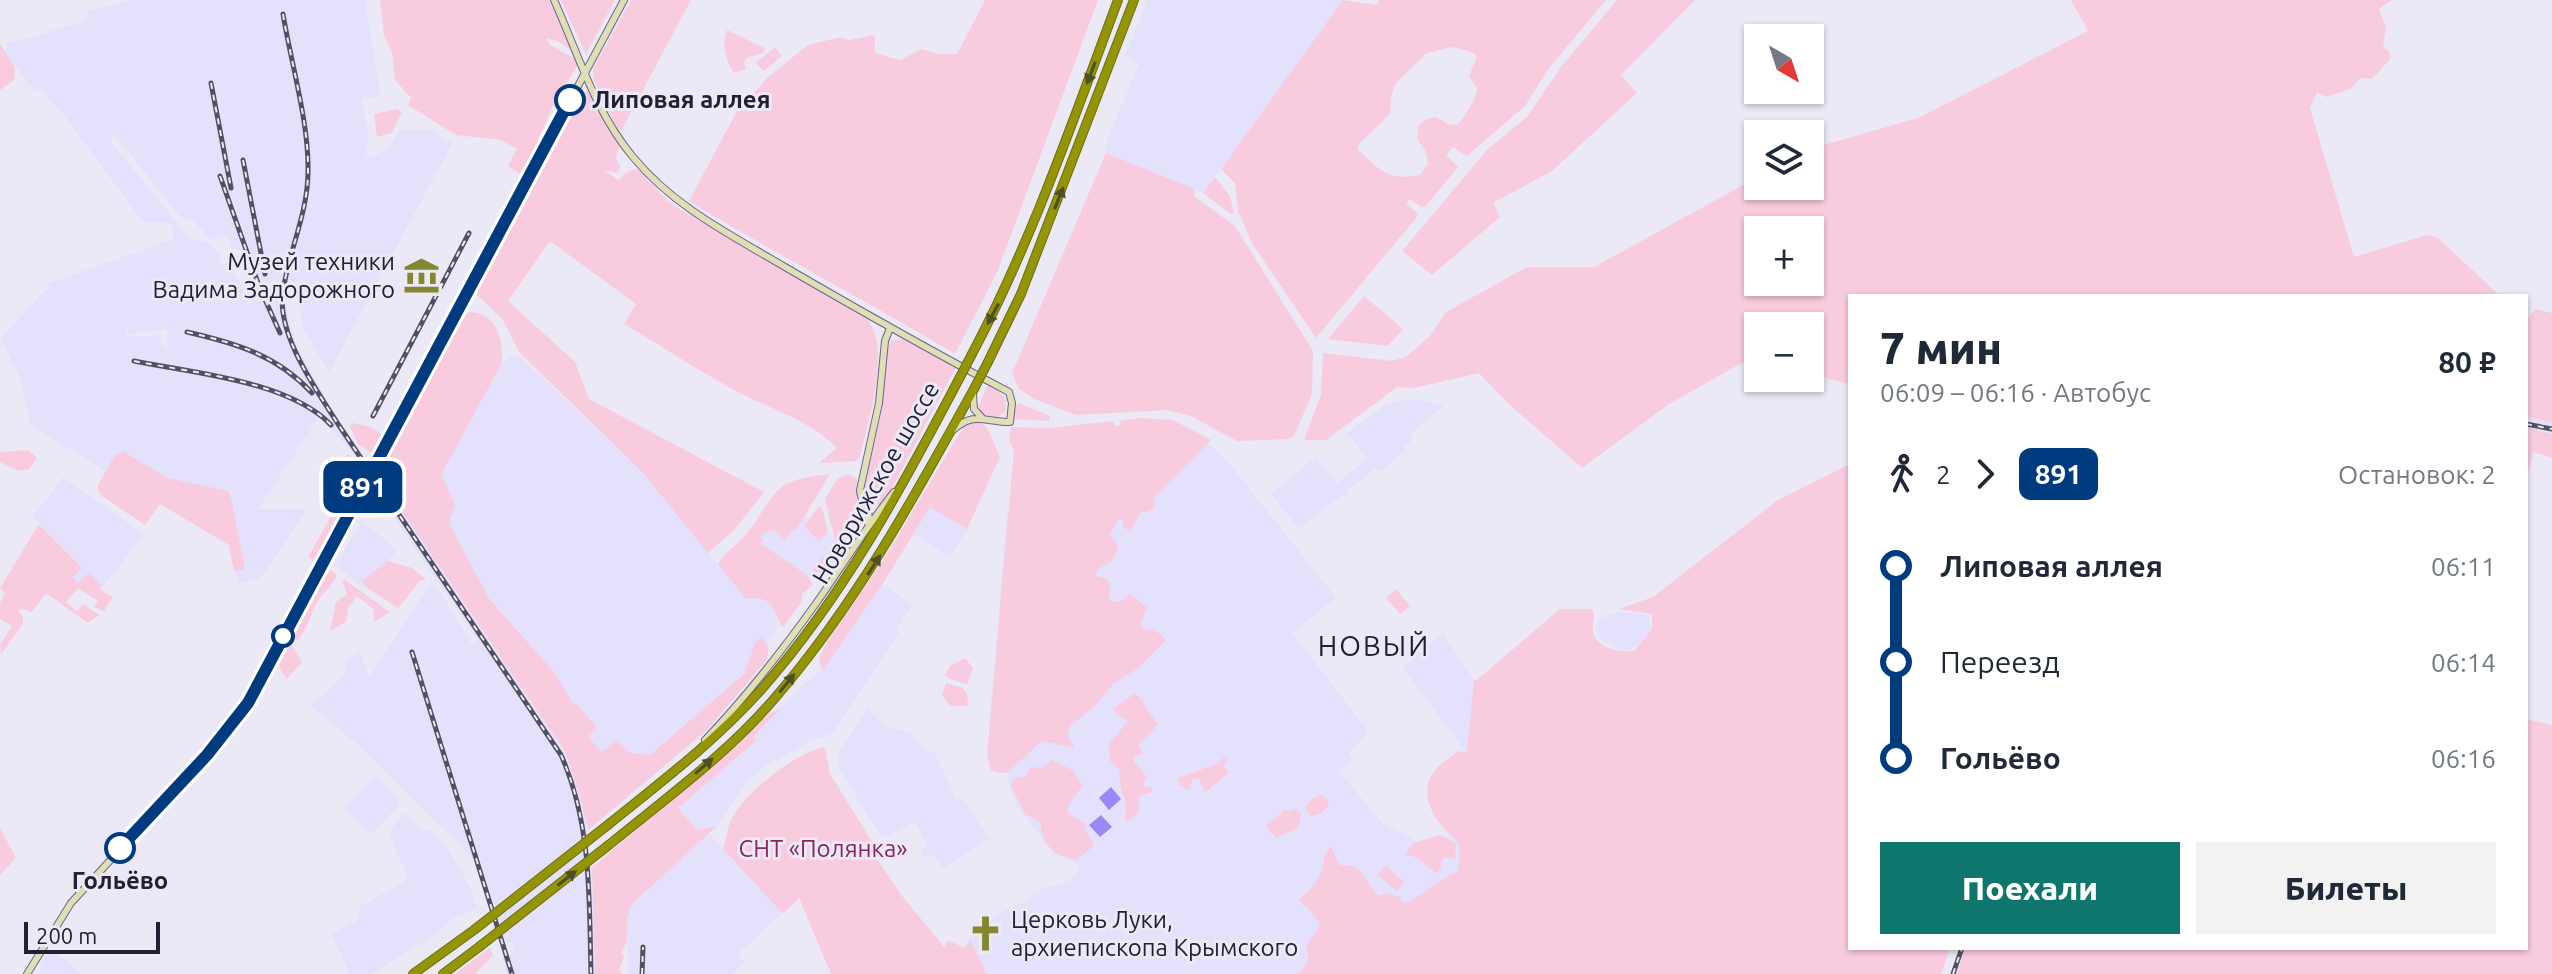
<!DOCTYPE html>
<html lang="ru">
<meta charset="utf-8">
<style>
:root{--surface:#fff;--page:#f2f2f3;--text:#1f2937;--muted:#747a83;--accent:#0f766e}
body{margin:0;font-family:Ubuntu,sans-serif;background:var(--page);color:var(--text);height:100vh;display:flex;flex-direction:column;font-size:30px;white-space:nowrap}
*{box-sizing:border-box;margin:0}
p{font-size:26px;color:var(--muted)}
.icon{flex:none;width:44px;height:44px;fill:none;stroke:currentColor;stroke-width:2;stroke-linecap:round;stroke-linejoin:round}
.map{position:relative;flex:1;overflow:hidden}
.side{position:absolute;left:1848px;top:294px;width:680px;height:656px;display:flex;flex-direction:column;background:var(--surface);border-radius:0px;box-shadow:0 2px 6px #0004}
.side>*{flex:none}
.badge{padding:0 16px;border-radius:12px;font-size:28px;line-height:52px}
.needle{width:52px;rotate:141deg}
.tools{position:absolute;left:1744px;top:24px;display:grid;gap:16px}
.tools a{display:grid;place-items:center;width:80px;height:80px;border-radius:0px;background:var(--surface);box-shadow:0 2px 6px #0004;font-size:40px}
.scale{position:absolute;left:24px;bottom:20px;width:136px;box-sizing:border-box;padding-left:8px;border:4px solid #232035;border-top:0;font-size:22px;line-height:28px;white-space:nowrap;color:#232035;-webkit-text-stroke:6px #ebe9f5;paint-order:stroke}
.map>.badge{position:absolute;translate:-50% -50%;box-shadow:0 0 0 4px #fff}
.legs{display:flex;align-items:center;gap:12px;height:88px;padding:0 32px;font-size:26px}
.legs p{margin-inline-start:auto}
.headline{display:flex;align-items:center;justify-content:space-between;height:136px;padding:0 32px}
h1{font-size:44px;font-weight:800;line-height:60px}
.button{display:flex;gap:16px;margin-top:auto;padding:16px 32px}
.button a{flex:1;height:92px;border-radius:0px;background:var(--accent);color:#fff;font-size:32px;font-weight:800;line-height:92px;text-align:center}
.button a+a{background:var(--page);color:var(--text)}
ul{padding:0 32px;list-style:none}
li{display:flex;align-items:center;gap:28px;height:96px;font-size:30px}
li i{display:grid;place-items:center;width:12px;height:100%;margin:0 10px;background:currentColor}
li i::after{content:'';width:20px;height:20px;margin:-10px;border:6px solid;border-radius:50%;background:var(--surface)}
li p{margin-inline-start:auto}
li:first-child i{background:linear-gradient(#0000 50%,currentColor 0)}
li:last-child i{background:linear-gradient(currentColor 50%,#0000 0)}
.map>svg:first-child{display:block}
.built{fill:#e3e1fb;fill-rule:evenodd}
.green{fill:#f9cbdf;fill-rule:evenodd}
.water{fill:#9c87f6}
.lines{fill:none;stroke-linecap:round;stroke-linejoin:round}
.secondary-casing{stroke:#6a6395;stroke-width:8}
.highway-casing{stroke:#6c6c14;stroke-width:10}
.secondary{stroke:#dfdfb3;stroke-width:6}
.highway{stroke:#949503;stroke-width:8}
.rail-casing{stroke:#535063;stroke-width:5}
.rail{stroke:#ebe9f5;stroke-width:2;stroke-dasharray:6;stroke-linecap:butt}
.highway-bridge-casing{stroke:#6c6c14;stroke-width:10;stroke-linecap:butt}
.highway-bridge{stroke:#949503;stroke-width:8}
.oneway{fill:#504f21}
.line-1-casing{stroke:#fff;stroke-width:18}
.line-1{stroke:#003b80;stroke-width:12}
.stop-1-dot{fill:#fff;stroke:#003b80;stroke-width:4}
.labels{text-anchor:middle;stroke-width:6;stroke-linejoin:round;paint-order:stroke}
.stop-label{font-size:24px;font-weight:bold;fill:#232035;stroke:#ebe9f5;text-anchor:start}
.poi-label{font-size:24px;fill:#232035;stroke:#ebe9f5;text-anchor:end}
.street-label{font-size:24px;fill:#232035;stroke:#ebe9f5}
.park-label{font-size:24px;fill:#8c245f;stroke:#ebe9f5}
.quarter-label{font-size:28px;letter-spacing:2px;fill:#232035;stroke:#ebe9f5}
</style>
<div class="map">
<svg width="2552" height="974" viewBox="0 0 2552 974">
<rect width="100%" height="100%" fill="#ebe9f5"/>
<path class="built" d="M132 0H365L381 96 362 99 369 139 365 150 367 156 372 157 390 147 400 130H433L443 139 453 142 329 372 302 327 298 282 288 281 285 301 295 343 339 421 364 457 367 453 374 458 365 474 351 451 319 417 258 509H307L260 579 238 583 229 545 28 424 30 417 18 374 2 341V338L44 291 49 289 48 284 173 239 174 232 170 223H144L63 114 40 88 36 90 31 86 4 51 7 49 5 42 23 40 84 21 88 11ZM112 136 119 140 181 218 194 221 211 240 227 235 232 248 244 252 259 299 249 303 232 266 220 263 221 255 206 242 190 239 112 143ZM125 318 129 334 167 329V352L158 336H127Z
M1147 0H1343L1203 193 1106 153 1105 145 1139 64 1126 55Z
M518 355 644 474 746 598H764L776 610 777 628 745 673 650 755 630 753 617 740 602 752 587 736 596 728 568 698 555 673 490 600 448 524 455 504 441 475 502 363 507 358Z
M1412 399 1444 405 1415 430 1411 441 1403 448 1405 451 1380 471 1375 469 1348 490 1349 493 1344 497 1342 496 1298 528 1271 494 1316 457 1337 483 1368 459 1347 433 1386 404Z
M2526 417 2552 422V434L2526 427Z
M1208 443 1233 468 1336 598 1292 633 1368 731 1349 754 1353 759 1339 771 1383 824 1413 838 1426 853 1448 834 1460 844 1481 871 1382 974H987L970 939 974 926 1029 899 1033 892 1069 881 1075 876 1079 867 1076 862 1054 854 1013 800 1007 773H996L989 768V732L1007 512 1198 453Z
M376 473 566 753 571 764 584 811 592 868 595 974H507L502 957 515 953 512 942 506 944 478 853 472 857 363 749 311 706 343 676 347 661 357 652 361 654 369 678 430 583 439 589 472 645 478 641 371 483Z
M63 477 139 531 141 538 103 587 89 573 79 583 72 577 82 566 33 517Z
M930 506 967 529 950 557 913 534Z
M804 515 837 541 809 581 755 544 767 527Z
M362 521 397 550 365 588 335 566Z
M882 585 913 604 905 616H902V622L897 624 898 634 833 733 807 743 777 760 775 758 748 780 716 827 697 830 678 808 757 740 754 737 796 691 825 667Z
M1618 612 1650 615V631L1633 649 1622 651 1600 638 1595 625 1601 618Z
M1443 633 1474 680 1467 754 1403 667Z
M867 708 884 726 912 733 926 753 933 750 957 800 962 798 989 839 943 869 933 854 927 858 923 856 920 851 928 846 915 822 882 838 837 765 840 751Z
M376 775 400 800 397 807 371 834 344 808Z
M405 812 423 832 429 828 447 848 469 885 477 908 454 918 434 935 372 974H350L331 934 359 920V907L408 880 389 832Z
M709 834 782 913 740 952V957L745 963 731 974H628L627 919 631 905Z
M52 951 65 960 82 974H38L48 952Z"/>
<path class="green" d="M380 0H549L570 45V50L562 43 547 38 549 44 580 62 555 101 534 149 520 174 508 166 517 149 501 140 456 135 408 105 411 98 395 80 392 52 384 35Z
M561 0H615L586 54Z
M631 0H691L621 131 618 130 594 80 593 69Z
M985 0H1098L998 270 955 354C867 301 776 254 689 201L736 113 767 78 808 45 841 37 849 40 875 35V53L900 60 921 49 939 54H957Z
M1343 0 1377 5 1379 0H1606L1549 68 1525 106 1468 155H1465L1453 147 1446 155 1458 167 1425 207H1421L1410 199 1406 203 1417 213V217L1316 338 1253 245 1238 211 1235 183 1221 169ZM1452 47C1484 55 1478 51 1469 77 1472 81 1476 85 1477 89 1478 96 1462 121 1457 125L1448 124 1436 117 1427 119 1419 125 1417 139 1425 150 1428 164 1420 175C1387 181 1382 171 1358 150V145L1390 114 1391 96 1396 83 1427 53Z
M1617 0H1695L1621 75 1637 93 1552 171 1493 203 1500 217 1432 275 1402 251 1487 150 1527 117 1561 67Z
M2071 0H2392L2379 9 2386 28 2383 47 2389 52 2391 58 2372 79 2360 78 2351 89 2326 97 2317 92 2310 108 2354 257 2427 235 2438 238 2500 296H1850V384L1810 374V326H1758V362L1749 359 1669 404 1582 468 1511 406 1479 373 1414 388 1397 387 1326 440H1304L1321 395 1323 353 1392 361 1406 357 1430 336 1446 312 1527 267H1594L1758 177V186H1810V149L1918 118 2088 31ZM1758 230H1810V282H1758Z
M727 30 766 49 761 54 748 57 744 62 746 69 734 73C725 59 722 44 727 30Z
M0 43 15 68 14 80 0 90Z
M775 47 782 56 764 71 756 63Z
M587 89 620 143 616 158 620 165 618 173 604 170 618 180 629 171 637 169 668 201 681 210 867 319C892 348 868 422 860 456L856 461 819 463 837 448C810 422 785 414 752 399 708 378 666 348 624 324L636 304 550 241 508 301 575 362 589 399 764 492 735 529 708 553 644 474 519 352 503 320 475 293 511 224Z
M397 109 402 112 392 133 377 137 374 114Z
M1106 153 1194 189V196L1235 226 1313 351 1312 394 1294 436 1289 439 1237 441 1191 416 1167 410 1076 415 1034 399 1019 389 1012 373Z
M1215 177 1230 196 1234 213 1231 214 1203 193Z
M1364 296 1403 329 1388 346 1328 339Z
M2536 309 2552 313V422L2526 417V321Z
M470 312C498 313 503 340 502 363L441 475 455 504 449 524 490 600 555 673 574 705 577 704 597 728 588 737 602 752 617 740 630 753 650 755 745 673 755 642 762 638 769 647 766 661 707 730 588 830 580 796 566 753 376 473 412 414 463 315Z
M902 339 956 367 890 492 881 504 872 507 867 505 862 493 881 415 888 349 891 341Z
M988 385 999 391 1006 400 1005 412 998 417 983 415 978 407Z
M1019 403 1050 416 1049 421 1013 419 1012 413Z
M1141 418 1173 420 1211 440 1154 497 1155 507 1147 512H1141L1130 532 1123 526V518L1117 521 1110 535 1116 541 1118 550 1112 561 1098 569 1096 576 1108 579 1110 585 1109 601 1120 602 1130 594 1147 608 1140 624 1144 630 1153 628 1166 640 1138 668 1113 684 1097 704 1069 727 1068 738 1075 748 1042 741 1007 773 991 771 987 756 1014 450 1009 441 1011 427 1050 428 1114 421 1115 426 1121 425 1120 421Z
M978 421 987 428 1000 457 967 529 930 507 882 585 825 667 828 670 822 669 819 659 826 644 887 554 964 426Z
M352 423 371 427 384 436 374 454 358 444 350 427Z
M2526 427 2552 434V458L2533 452 2526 482Z
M28 450 37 458 29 469 19 471 0 462V452Z
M123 451 167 478 228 491 231 498 245 569 234 571 229 545 160 504 145 525 102 496 98 490V485L115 455Z
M347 454 354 458 363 472 316 561 308 557 352 479C348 469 341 465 347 454Z
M1850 464V948H1950L1941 974H1296L1305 967 1309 960 1306 946 1320 925C1317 914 1306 909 1299 900 1307 892 1315 886 1320 876 1326 863 1321 858 1331 846L1339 865 1353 866 1362 873 1376 894 1379 896 1385 893 1399 897 1403 903C1423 899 1437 877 1458 873L1460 844C1439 826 1412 795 1437 768 1443 762 1451 757 1458 751L1467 753 1474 680H1477L1560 609H1592C1596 618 1591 626 1594 635 1599 649 1622 653 1634 651L1652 629V614L1619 609 1653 597 1778 500Z
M830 474 797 529 792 530 785 540 774 530 763 533 760 537 763 540 761 544 807 575 813 585 802 594V601L784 626H781C774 608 770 594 746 599L718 564C725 551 739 544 748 532 779 490 772 480 830 474Z
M847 474 857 479 856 495 863 512 841 547 835 541 825 499 837 479Z
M819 506 822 508 828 532 819 541 804 526Z
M39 524 82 567 73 577 78 583 89 573 101 585V590L113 597 104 611 94 607 98 601 78 588 66 602 77 611 83 604 99 615 88 623 46 593 32 612 22 609 18 611 23 617V624L1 654 0 645 12 626 0 619V603L5 593 0 588Z
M823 557H837L818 583 812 569Z
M388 561 412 568 425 578V580H421L398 608 367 588 362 581Z
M331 570 337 575C331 589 322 592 317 603 309 617 310 625 298 640L294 639V633C302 618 320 578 331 570Z
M342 580H345L390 612 374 622 373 609 357 596 348 608 346 622 330 631 336 602 347 594Z
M1396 589 1410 606 1400 614 1386 598Z
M291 645 302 662 287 679 281 671 278 661Z
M965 658 973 668 967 684 949 679 945 674 951 665Z
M946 683 963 688 968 696 967 706H950L942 695Z
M1134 694 1140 698 1158 725 1139 744 1142 754 1133 756 1134 762 1146 776 1143 786 1152 788V792L1139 796 1138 813 1127 822 1125 819C1130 800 1117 789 1120 770L1110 761 1109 744 1128 721 1117 714 1114 708Z
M781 708 754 736 757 740 678 808 697 830 716 827 631 905 627 919V941L621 953 624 957 619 970 622 974H595L592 868 769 714Z
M2526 719 2552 725V974H1957L1965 948H2526Z
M823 747 826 750 830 774 871 840 879 862 902 896 946 949 945 943 950 941 965 948 970 939 987 974H831L799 898 784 913H782L723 849C726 839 727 827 732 818 747 791 793 755 823 747Z
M1225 756 1228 758 1223 766 1228 770V773L1207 791H1204L1199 779H1192L1190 788 1187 790 1179 785 1178 778 1219 763Z
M1052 760 1074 771 1082 786 1068 806V813L1085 824 1086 831 1094 843 1090 849 1076 860C1052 854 1044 847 1040 822L1025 814 1011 786 1013 779 1027 776 1030 767 1041 768Z
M1321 795 1327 799 1329 805 1321 813 1311 816 1305 808 1313 798Z
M1296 809 1301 813 1299 827 1276 838 1267 828 1268 824 1277 818 1283 810 1289 811Z
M0 828 16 858 0 875Z
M1440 835 1456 843 1455 859 1446 857 1441 861V868L1437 873C1424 867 1420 855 1405 855L1413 843Z
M1386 866 1404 882 1397 891 1378 875Z
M490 948 493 955 475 974H455Z"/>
<path class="water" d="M1111 787 1121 799 1109 810 1099 798Z
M1101 815 1112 827 1100 837 1089 825Z"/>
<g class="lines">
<defs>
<path id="secondary" d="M554 0C578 53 595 112 633 157 674 207 731 235 785 267 859 310 933 352 1009 392L1012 403 1010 422C985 422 974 411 953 430
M973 395 974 409 983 419
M868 523C872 509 860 503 860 490L879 403 885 341 890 328
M705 740C746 697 782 651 817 602 843 565 866 527 894 492
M27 974 71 903 207 755 248 703 624 0"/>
<path id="highway" d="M972 354C1032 241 1073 120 1118 0
M988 362 1021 294 1134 0
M609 824C661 782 715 741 760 691 843 597 901 489 959 379
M610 844C666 798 727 754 774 699 856 604 915 496 975 387
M413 974 474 930
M443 974 479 947"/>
</defs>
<use href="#secondary" class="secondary-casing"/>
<use href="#highway" class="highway-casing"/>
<use href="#secondary" class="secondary"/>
<use href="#highway" class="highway"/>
<defs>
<path id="rail" d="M283 14C291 63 309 123 308 171 308 213 289 250 283 291 276 334 316 389 338 424L561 755C592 824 589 899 591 974
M211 83 231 188
M243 160 265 274
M220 176 259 286 280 333
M187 332C235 343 277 355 312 393
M134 361C193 373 289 381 331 425
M373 416 469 233
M2526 424 2552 429
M412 652 512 974
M642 974 643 947
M1953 974 1962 948"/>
</defs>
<use href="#rail" class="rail-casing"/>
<use href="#rail" class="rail"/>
<defs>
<path id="highway-bridge" d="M959 379 972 354
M975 387 988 362
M474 930 609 824
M479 947 610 844"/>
</defs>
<use href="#highway-bridge" class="highway-bridge-casing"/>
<use href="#highway-bridge" class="highway-bridge"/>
</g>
<defs><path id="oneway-solid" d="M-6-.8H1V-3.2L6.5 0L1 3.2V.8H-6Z" transform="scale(2)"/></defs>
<g class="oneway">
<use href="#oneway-solid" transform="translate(1091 73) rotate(111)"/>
<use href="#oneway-solid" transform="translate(1059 198) rotate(-68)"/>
<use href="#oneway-solid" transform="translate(993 314) rotate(118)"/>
<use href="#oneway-solid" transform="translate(874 565) rotate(-57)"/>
<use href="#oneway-solid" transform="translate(787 683) rotate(-51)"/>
<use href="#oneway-solid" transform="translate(704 766) rotate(-41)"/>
<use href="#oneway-solid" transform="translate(567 878) rotate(-38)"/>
</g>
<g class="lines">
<defs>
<path id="line-1" d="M120 848 207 755 248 703 570 100"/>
</defs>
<use href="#line-1" class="line-1-casing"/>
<use href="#line-1" class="line-1"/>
</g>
<defs>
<symbol id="museum-bare" viewBox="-9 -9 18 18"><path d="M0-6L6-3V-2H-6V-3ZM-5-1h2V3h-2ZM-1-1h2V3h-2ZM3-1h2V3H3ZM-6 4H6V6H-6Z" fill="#848630" stroke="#ebe9f5" stroke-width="2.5" paint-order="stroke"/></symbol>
<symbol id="church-bare" viewBox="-9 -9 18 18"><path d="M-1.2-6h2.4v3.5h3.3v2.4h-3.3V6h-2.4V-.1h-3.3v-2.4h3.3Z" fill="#848630" stroke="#ebe9f5" stroke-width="2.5" paint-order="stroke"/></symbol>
</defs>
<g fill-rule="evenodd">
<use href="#museum-bare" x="396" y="250" width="51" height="51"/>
<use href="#church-bare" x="960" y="908" width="51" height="51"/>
</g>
<g class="stop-1-dot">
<circle cx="570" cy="100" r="14"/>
<circle cx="283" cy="636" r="10"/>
<circle cx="120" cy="848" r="14"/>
</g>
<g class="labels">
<g class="stop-label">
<text x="592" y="108">Липовая аллея</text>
<text x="120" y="889" text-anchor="middle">Гольёво</text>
</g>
<g class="poi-label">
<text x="395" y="270">Музей техники<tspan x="395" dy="28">Вадима Задорожного</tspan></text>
<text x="1011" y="928" text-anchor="start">Церковь Луки,<tspan x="1011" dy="28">архиепископа Крымского</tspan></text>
</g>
<g class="street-label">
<text transform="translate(876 483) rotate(-60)" y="8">Новорижское шоссе</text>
</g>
<g class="park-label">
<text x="823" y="857">СНТ «Полянка»</text>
</g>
<g class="quarter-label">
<text x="1374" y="656">НОВЫЙ</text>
</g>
</g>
</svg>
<div class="tools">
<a><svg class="needle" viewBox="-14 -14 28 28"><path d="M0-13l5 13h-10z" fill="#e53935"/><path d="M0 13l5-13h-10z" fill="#747a83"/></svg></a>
<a><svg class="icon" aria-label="layers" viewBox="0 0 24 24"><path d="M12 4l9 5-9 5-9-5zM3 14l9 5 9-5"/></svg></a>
<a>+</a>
<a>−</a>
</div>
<div class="scale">200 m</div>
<b class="badge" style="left:363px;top:487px;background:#003b80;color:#fff">891</b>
<section class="side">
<div class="headline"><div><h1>7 мин</h1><p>06:09 – 06:16 · Автобус</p></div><b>80 ₽</b></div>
<div class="legs"><svg class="icon" aria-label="walk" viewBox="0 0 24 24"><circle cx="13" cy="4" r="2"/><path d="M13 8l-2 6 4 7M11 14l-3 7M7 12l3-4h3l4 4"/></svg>2<svg class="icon" aria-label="forward" viewBox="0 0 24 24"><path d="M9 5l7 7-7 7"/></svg><b class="badge" style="background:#003b80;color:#fff">891</b><p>Остановок: 2</p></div>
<ul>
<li><i style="color:#003b80"></i><b>Липовая аллея</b><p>06:11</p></li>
<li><i style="color:#003b80"></i><span>Переезд</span><p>06:14</p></li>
<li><i style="color:#003b80"></i><b>Гольёво</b><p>06:16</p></li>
</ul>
<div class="button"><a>Поехали</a><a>Билеты</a></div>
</section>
</div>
